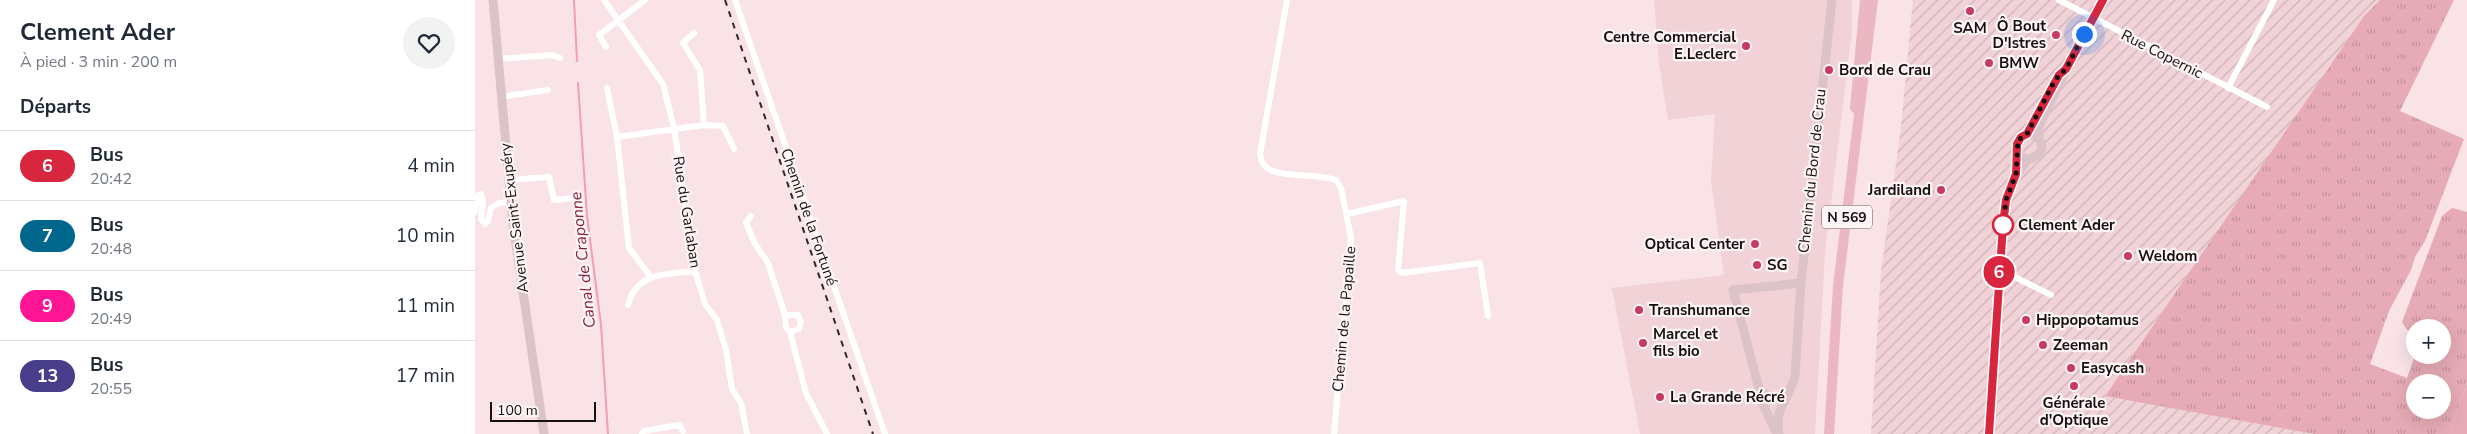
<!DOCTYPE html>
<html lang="fr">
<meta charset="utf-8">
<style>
:root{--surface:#fff;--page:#f2f2f3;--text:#1f2937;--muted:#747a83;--line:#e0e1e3}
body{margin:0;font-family:"Nunito Sans",sans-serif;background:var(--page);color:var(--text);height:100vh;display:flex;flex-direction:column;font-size:19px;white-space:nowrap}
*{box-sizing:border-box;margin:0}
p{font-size:16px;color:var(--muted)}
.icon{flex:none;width:28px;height:28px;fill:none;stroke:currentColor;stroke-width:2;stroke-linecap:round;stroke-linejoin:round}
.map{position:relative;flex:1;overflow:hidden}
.sheet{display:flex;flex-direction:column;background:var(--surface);width:475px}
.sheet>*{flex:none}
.badge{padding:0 10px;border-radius:16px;font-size:18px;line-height:32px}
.buttons{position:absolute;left:1931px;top:319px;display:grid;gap:10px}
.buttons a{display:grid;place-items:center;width:45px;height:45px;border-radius:50%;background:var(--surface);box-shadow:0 5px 20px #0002;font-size:25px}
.scale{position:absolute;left:15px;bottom:12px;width:106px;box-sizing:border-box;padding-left:5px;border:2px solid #160f10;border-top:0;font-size:14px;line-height:18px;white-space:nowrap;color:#160f10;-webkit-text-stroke:4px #fdf4f6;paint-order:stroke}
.you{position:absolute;width:25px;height:25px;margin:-12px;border:4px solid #fff;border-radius:50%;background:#1a73e8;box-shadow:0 0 0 8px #1a73e833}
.map>.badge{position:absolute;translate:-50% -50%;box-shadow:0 0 0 2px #fff}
h2{padding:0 20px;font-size:19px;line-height:45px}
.round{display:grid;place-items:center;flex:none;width:52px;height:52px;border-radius:26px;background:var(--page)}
.summary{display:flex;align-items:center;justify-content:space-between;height:85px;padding:0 20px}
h1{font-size:24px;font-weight:700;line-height:38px}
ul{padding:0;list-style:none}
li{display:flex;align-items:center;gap:15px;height:70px;padding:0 20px;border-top:1px solid var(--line)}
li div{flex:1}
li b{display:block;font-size:19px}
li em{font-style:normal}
li .badge{min-width:55px;font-weight:700;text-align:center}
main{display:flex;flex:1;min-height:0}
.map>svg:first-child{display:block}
.built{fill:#f0d2d7}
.industrial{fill:url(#industrial-furrows)}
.grass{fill:url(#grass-tufts);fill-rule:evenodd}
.pitch{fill:#e6abb6}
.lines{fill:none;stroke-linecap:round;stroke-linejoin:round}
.stream{stroke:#f69eb1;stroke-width:2}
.street{stroke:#fff;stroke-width:6}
.secondary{stroke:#dbc3c8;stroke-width:9}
.primary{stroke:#ebb7c2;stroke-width:10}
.rail{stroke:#312829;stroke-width:2;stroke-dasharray:6 6;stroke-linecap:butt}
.line-casing{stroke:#fff;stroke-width:11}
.line{stroke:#d7263d;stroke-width:8}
.walk{stroke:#160f10;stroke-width:5;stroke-dasharray:0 9}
.poi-dot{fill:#c83a66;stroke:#fdf4f6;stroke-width:2}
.stop-dot{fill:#fff;stroke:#d7263d;stroke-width:2.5}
.labels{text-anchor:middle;stroke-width:4.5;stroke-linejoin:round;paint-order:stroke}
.shield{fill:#fdf4f6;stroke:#5b5455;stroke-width:1}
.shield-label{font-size:14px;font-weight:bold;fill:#160f10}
.poi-label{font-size:15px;font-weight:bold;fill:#160f10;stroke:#fdf4f6;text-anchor:start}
.street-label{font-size:15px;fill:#160f10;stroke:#fdf4f6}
.stop-label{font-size:15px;font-weight:bold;fill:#160f10;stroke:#fdf4f6;text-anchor:start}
.water-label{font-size:16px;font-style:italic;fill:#852141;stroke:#fdf4f6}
</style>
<main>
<section class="sheet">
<div class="summary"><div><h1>Clement Ader</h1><p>À pied · 3 min · 200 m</p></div><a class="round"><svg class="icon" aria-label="heart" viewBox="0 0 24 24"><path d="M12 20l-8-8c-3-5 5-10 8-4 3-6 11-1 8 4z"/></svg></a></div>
<h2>Départs</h2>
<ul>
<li><span class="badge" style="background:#d7263d;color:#fff">6</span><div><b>Bus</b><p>20:42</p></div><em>4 min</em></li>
<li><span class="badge" style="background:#00678c;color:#fff">7</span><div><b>Bus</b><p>20:48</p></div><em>10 min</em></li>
<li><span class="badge" style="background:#ff1493;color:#fff">9</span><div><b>Bus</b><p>20:49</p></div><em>11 min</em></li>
<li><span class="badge" style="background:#483d8b;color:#fff">13</span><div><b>Bus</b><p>20:55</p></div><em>17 min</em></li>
</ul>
</section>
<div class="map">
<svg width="1992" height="434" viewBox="0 0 1992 434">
<defs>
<pattern id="industrial-furrows" width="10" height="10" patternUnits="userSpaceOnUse" patternTransform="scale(1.25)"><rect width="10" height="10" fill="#f0d2d7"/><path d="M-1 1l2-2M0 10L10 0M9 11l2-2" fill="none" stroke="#cdb3b8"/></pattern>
<pattern id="grass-tufts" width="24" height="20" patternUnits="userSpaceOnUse" patternTransform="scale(1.25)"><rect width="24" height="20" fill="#e6abb6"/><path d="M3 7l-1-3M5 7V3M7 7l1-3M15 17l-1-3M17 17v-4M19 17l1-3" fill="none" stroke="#c5929b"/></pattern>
</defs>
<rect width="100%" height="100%" fill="#f9e3e7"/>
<path class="built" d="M1179 0H1377V30L1350 253 1340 434H1165L1137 288 1249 275 1236 181 1240 114 1193 120 1184 64Z"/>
<path class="industrial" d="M1438 0H1905L1889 16 1822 118 1630 395 1839 434H1396L1406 271 1425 136Z"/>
<path class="grass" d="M1905 0H1979L1925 111 1989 139 1950 241 1940 257 1936 270 1914 311 1895 364 1932 378 1940 355H1968V328H1940V333L1932 330 1927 322 1967 216 1977 208 1992 212V383L1974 434H1839L1630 396 1889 16ZM1940 382H1968V410H1940Z"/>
<path class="pitch" d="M1992 383V434H1974Z"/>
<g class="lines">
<path class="stream" d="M99 0 102 61
M103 83 112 216 126 325 133 434"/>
<path class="street" d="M129 0 188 84 199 128 220 271 230 304 242 320 251 350 257 389 266 403 272 434
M260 0 410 434
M812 0 785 154C786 160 787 164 792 168 808 178 841 173 861 180L866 188 876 238 859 434
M1584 0 1792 107
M219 33 208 43 225 70 229 125
M131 47 124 35 170 0
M23 59 77 55 85 58
M132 88 142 137 154 248 175 276
M1753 88 1799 0
M25 97 73 90
M142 137 229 125 248 126 259 149
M33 180 74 177 79 200 96 198
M0 212 3 195 6 194 8 201 6 219 10 224 13 221 16 208 24 203 36 202
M872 214 929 201 923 270 927 273 1005 263 1013 316
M276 216 271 223 280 244 293 263 310 315
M1524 269 1576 295
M153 305C161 272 192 274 220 271
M315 332 324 329 326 322 323 315H310L311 327 315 332 331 393 352 434
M167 434 169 431 204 425 208 431"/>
<path class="secondary" d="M18 0 38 224 69 434
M1552 134 1583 75 1591 69
M1564 138V126L1601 49 1628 0
M1541 174 1542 144 1546 137 1556 134C1565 137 1569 144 1565 153L1556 159H1549L1542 151
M1285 390 1294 397H1312
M1301 432 1288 404 1258 290 1326 283
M1304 434C1299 407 1313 401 1320 376L1326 283 1357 0
M1514 434 1529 208 1536 184 1553 159"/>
<path class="primary" d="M1380 108 1390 0
M1354 434 1363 286 1398 0"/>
<path class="rail" d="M250 0 398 434"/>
</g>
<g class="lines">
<defs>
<path id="line" d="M1514 434 1528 225 1531 200 1541 174 1542 144 1546 137 1552 134 1584 75 1591 69 1628 0"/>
</defs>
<use href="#line" class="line-casing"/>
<use href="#line" class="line"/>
<path class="walk" d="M1528 225 1531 200 1541 174 1543 140 1552 134 1578 84 1584 75 1591 69 1609 34"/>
</g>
<g class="poi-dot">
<circle cx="1495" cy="11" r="5"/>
<circle cx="1581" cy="35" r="5"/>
<circle cx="1271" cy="46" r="5"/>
<circle cx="1514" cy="63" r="5"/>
<circle cx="1354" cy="70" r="5"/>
<circle cx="1466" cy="190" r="5"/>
<circle cx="1280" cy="244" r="5"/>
<circle cx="1653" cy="256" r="5"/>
<circle cx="1282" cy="265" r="5"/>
<circle cx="1164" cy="310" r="5"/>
<circle cx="1551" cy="320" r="5"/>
<circle cx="1168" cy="343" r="5"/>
<circle cx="1568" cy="345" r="5"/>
<circle cx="1596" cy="368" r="5"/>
<circle cx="1599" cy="386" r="5"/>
<circle cx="1185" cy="397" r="5"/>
</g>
<circle class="stop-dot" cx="1528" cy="225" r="10"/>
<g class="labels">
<rect class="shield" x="1347" y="205.5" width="50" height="23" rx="4"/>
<g class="shield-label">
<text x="1372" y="222">N 569</text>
</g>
<g class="poi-label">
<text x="1571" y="31" text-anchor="end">Ô Bout<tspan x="1571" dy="17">D'Istres</tspan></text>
<text x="1495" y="33" text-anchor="middle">SAM</text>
<text x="1261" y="42" text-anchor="end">Centre Commercial<tspan x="1261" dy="17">E.Leclerc</tspan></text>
<text x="1524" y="68">BMW</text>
<text x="1364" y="75">Bord de Crau</text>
<text x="1456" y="195" text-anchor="end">Jardiland</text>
<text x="1270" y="249" text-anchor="end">Optical Center</text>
<text x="1663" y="261">Weldom</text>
<text x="1292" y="270">SG</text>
<text x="1174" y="315">Transhumance</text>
<text x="1561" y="325">Hippopotamus</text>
<text x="1178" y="339">Marcel et<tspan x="1178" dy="17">fils bio</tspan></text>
<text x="1578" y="350">Zeeman</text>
<text x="1606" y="373">Easycash</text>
<text x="1195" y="402">La Grande Récré</text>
<text x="1599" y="408" text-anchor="middle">Générale<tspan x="1599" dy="17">d'Optique</tspan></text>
</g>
<g class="street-label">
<text transform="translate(1687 54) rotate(27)" y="5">Rue Copernic</text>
<text transform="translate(1337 171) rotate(-84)" y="5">Chemin du Bord de Crau</text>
<text transform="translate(212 212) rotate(81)" y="5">Rue du Garlaban</text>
<text transform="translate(334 217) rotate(71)" y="5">Chemin de la Fortuné</text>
<text transform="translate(39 218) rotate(-97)" y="5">Avenue Saint-Exupéry</text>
<text transform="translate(869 319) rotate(-85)" y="5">Chemin de la Papaille</text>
</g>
<g class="stop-label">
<text x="1543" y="230">Clement Ader</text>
</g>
<g class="water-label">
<text transform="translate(107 260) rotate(-96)" y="6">Canal de Craponne</text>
</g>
</g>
</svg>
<div class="buttons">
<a>+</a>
<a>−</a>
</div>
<div class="scale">100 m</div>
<div class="you" style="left:1609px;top:34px"></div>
<b class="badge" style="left:1524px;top:272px;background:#d7263d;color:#fff">6</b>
</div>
</main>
